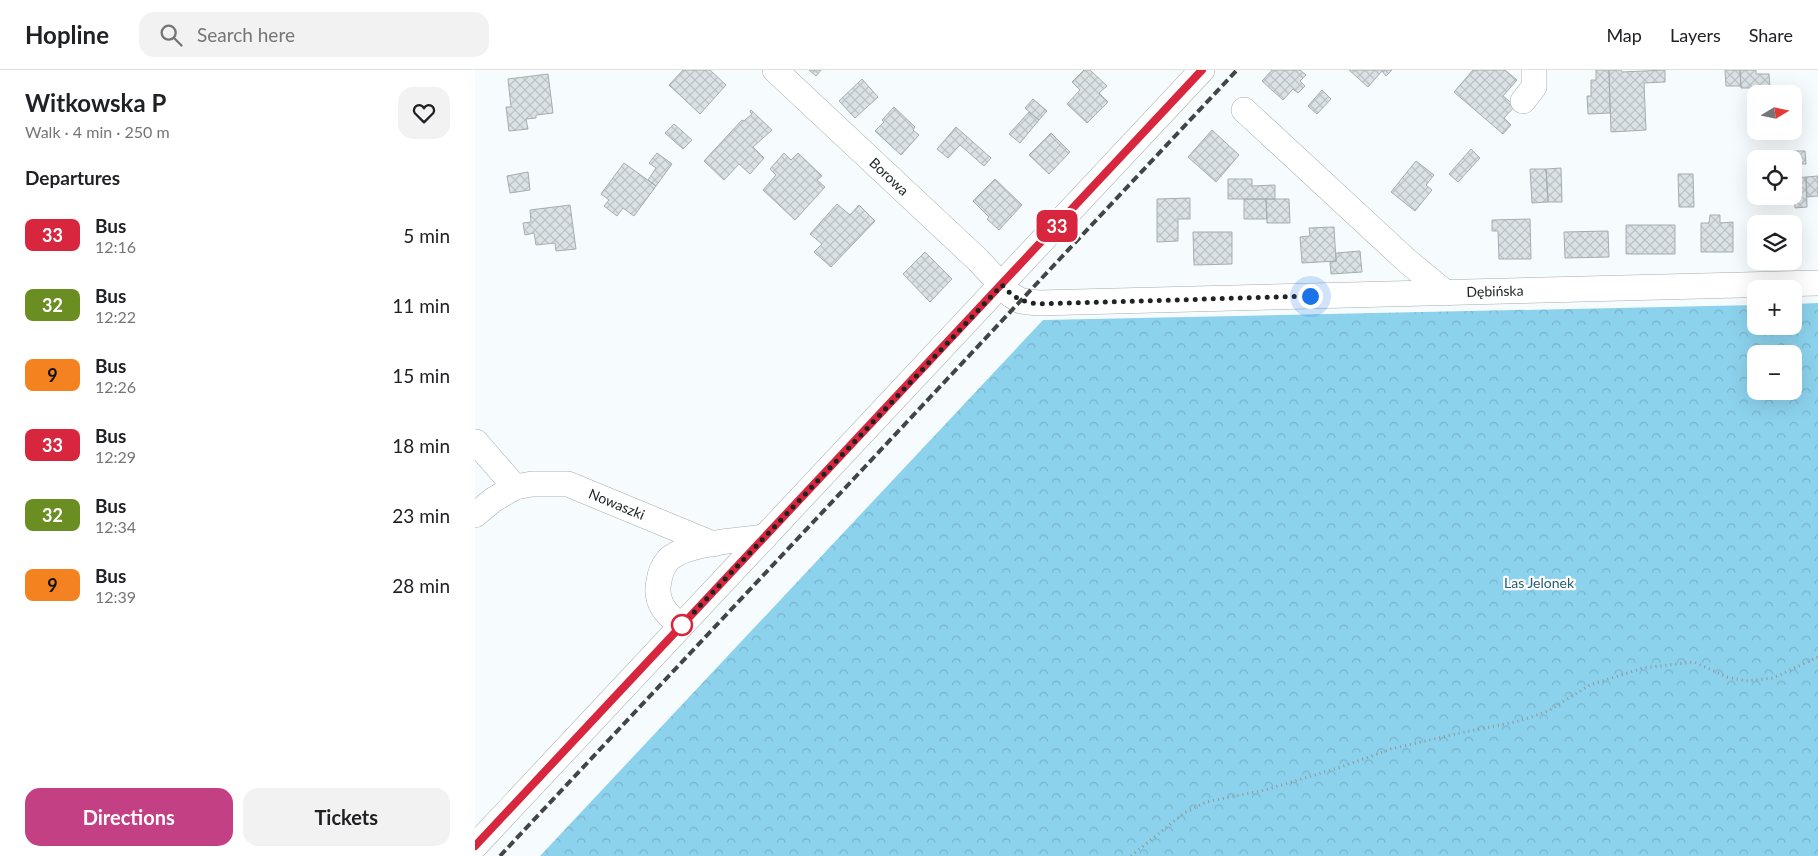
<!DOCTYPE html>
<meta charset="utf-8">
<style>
:root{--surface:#fff;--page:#f2f2f2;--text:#202124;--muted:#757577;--line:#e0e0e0;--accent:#c44085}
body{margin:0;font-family:Lato,sans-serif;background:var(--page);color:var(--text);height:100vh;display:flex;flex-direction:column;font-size:19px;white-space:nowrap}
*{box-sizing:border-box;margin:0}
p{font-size:16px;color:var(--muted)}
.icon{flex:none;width:28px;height:28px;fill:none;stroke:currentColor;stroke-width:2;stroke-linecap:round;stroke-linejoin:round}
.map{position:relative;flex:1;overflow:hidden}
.sheet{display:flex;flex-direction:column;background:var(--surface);width:475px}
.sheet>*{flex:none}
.badge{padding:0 10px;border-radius:8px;font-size:18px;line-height:32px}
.needle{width:32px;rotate:80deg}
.fabs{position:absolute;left:1272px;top:15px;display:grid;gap:10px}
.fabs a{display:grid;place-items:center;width:55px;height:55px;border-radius:10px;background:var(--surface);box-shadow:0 5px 20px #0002;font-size:25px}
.you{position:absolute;width:25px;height:25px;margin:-12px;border:4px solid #fff;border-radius:50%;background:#1a73e8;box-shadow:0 0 0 8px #1a73e833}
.map>.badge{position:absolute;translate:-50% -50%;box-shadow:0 0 0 2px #fff}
h2{padding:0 25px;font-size:19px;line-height:45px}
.round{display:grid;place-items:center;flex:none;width:52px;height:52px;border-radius:15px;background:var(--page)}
.headline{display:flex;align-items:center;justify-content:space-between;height:85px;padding:0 25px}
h1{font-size:24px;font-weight:700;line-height:38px}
.action{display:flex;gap:10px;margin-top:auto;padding:10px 25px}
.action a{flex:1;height:58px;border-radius:15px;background:var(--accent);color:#fff;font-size:20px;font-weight:700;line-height:58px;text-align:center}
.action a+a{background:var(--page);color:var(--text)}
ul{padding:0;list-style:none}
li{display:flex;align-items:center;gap:15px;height:70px;padding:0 25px}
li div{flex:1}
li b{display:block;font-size:19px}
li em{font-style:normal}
li .badge{min-width:55px;font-weight:700;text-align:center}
header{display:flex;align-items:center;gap:30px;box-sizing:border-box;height:70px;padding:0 25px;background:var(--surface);border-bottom:1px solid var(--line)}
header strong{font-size:24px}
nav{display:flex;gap:28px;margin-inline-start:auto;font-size:18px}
.search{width:350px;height:45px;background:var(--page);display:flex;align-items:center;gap:12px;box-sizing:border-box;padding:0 18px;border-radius:15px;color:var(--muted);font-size:19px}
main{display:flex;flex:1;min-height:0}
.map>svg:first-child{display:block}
.forest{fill:url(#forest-crowns);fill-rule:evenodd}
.building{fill:url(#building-cross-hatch);stroke:#a6adb0}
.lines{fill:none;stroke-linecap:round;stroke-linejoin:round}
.minor-casing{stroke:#a6acaf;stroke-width:26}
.path{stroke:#909596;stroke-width:3;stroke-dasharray:1 4;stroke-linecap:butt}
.minor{stroke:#fff;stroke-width:25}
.rail{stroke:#414546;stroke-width:4;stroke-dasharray:8 4;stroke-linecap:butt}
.line-casing{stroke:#fff;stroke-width:11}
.line{stroke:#d7263d;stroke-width:8}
.walk{stroke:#202324;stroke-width:5;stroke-dasharray:0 9}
.stop-dot{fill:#fff;stroke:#d7263d;stroke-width:2.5}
.labels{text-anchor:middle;stroke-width:4.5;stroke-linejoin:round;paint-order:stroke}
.street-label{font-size:14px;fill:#202324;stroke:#fff}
.park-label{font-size:14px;fill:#265d70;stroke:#fff}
</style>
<header>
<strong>Hopline</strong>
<div class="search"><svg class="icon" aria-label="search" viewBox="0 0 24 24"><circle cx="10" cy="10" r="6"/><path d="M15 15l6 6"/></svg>Search here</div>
<nav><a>Map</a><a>Layers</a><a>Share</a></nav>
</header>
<main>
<section class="sheet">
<div class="headline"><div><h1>Witkowska P</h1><p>Walk · 4 min · 250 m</p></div><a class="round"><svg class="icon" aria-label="heart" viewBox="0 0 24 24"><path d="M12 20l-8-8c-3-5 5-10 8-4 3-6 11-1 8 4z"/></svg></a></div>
<h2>Departures</h2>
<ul>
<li><span class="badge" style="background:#d7263d;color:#fff">33</span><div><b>Bus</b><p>12:16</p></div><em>5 min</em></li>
<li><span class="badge" style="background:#6b8e23;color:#fff">32</span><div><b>Bus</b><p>12:22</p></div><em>11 min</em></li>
<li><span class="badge" style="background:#f58220;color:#111">9</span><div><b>Bus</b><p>12:26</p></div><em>15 min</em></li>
<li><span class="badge" style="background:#d7263d;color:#fff">33</span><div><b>Bus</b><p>12:29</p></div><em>18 min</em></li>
<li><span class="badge" style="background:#6b8e23;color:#fff">32</span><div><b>Bus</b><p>12:34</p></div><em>23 min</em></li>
<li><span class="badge" style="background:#f58220;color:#111">9</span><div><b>Bus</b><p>12:39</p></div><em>28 min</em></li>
</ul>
<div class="action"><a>Directions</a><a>Tickets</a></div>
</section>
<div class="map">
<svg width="1343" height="786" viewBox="0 0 1343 786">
<defs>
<pattern id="forest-crowns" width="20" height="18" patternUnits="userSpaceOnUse" patternTransform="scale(1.25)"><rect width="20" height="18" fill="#8cd2ed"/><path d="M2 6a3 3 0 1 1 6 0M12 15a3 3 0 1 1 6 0" fill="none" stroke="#78b4cb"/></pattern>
<pattern id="building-cross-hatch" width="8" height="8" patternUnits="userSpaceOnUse" patternTransform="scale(1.25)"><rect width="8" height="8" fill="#dbe2e5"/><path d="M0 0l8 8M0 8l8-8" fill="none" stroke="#bcc2c4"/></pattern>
</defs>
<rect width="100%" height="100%" fill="#f6fcfe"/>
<path class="forest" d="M1343 233V786H65L568 250 1281 235V256H1319V234ZM1281 284H1319V321H1281Z"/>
<path class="building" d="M208 0H235L251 15 225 44 194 15Z
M334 0H346L341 6Z
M609 0H615L632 16 624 23 633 32 612 53 592 34 605 20 597 12Z
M797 0H825L831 5 825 11 830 16 823 23 818 19 808 30 787 11Z
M874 0H917L911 6 907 1 893 17Z
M998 0H1030L1042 10 1028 26 1040 36 1029 48 1036 55 1028 64 979 22Z
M1121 0H1134L1135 43 1113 44 1112 26H1116V10H1121Z
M1134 0H1146L1147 2 1190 0V12L1169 13 1171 60 1136 62Z
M1250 0H1265L1266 16H1251Z
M1265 0H1281V4H1294L1295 18H1266Z
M73 4 78 43 61 45V48L51 49 53 59 34 61 31 37H36L33 9Z
M387 9 403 27 380 48 364 31Z
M847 20 856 29 842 44 833 36Z
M558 29 572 41 564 50 550 38Z
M419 37 440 57 438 60 444 65 426 85 400 61 409 52 407 50Z
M276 40 297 60 278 77 289 88 275 104 264 94 249 110 229 91 267 50 269 51 277 44 275 42Z
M554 42 564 50 545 73 534 64Z
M199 54 217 70 208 79 190 63Z
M481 57 516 88 509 96 485 75 473 88 462 79Z
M737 60 764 85 741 112 713 87Z
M576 63 595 82 574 104 554 85Z
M996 79 1005 88 983 112 974 104Z
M1313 81H1330L1331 94H1319V89H1314Z
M182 83 197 94 181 116 173 110 181 98 174 93Z
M309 83 316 90 323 83 347 106 342 110 350 117 320 150 288 120 301 105 295 99Z
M941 91 959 105 951 115 957 120 940 141 916 122Z
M149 93 181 116 159 146 148 138 142 146 129 136 134 130 126 124Z
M1086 98 1087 132H1073L1071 99Z
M1055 99H1071L1073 132 1057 133Z
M53 102 55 120 35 123 32 106Z
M1203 104H1218L1219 137H1204Z
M1343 106V126L1332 127 1331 107Z
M1331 107 1332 137 1320 138 1319 108Z
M520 109 547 135 524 160 512 149 514 147 498 131Z
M753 109H777V116L800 115V129H753Z
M715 128V149H703V171L682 172V129Z
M769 129H791L792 149H769Z
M791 129H814L815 153H792Z
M362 134 375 145 384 135 400 151 356 197 339 182 347 174 335 164Z
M95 135 101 179 81 181 80 173 61 175 59 163 50 165 48 153 56 152 55 140Z
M1235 145H1245V153L1258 152V182H1226V153H1234Z
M1055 149 1056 189H1024L1023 161H1017V150Z
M1151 155H1200V184H1151Z
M1319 156H1321V182H1319Z
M859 157 861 191 827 193 825 167 835 166 834 158Z
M1133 161 1134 187 1090 188 1089 162Z
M718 162H757V194L719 195Z
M885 181 887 202 856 204 855 192 861 191V183Z
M450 182 477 209 455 232 428 204Z"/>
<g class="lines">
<defs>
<g id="minor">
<path id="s1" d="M300 0 503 190 536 225 546 231 563 233 1343 213"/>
<path d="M1048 31 1059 17V0"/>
<path d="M769 40 931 190 971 223"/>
<path d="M1 372 40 417"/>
<path id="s2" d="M0 445 18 430 40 417 57 414H93L238 474"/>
<path d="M206 556C191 544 179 532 184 511 185 504 188 496 193 490 210 473 265 470 290 467"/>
<path d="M0 776 727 0"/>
</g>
</defs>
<use href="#minor" class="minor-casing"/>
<path class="path" d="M656 786 709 743 731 732 790 720 866 697 916 679 985 663 1045 651 1073 641 1115 615 1168 598 1219 592 1252 607 1271 611 1298 608 1343 587"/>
<use href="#minor" class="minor"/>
<path class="rail" d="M25 786 762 0"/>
</g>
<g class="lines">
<defs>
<path id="line" d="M0 776 727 0"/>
</defs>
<use href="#line" class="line-casing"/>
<use href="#line" class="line"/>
<path class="walk" d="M207 555 527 215C539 228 545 231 563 234L835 226"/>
</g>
<circle class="stop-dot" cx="207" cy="555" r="10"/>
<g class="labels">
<g class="street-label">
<text dy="5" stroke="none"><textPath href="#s1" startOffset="156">Borowa</textPath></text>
<text dy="5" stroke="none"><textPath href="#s1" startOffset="812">Dębińska</textPath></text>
<text dy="5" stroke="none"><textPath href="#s2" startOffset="155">Nowaszki</textPath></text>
</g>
<g class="park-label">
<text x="1064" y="518">Las Jelonek</text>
</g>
</g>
</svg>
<div class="fabs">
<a><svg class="needle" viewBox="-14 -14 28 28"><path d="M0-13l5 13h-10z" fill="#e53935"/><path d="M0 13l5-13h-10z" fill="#757577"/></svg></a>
<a><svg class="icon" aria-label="locate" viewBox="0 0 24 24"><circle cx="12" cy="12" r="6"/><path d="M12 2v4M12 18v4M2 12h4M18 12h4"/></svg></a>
<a><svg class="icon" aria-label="layers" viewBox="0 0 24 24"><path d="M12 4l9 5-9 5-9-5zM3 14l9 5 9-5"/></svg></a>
<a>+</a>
<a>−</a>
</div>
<div class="you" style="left:835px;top:226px"></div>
<b class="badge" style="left:582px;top:156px;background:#d7263d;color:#fff">33</b>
</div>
</main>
